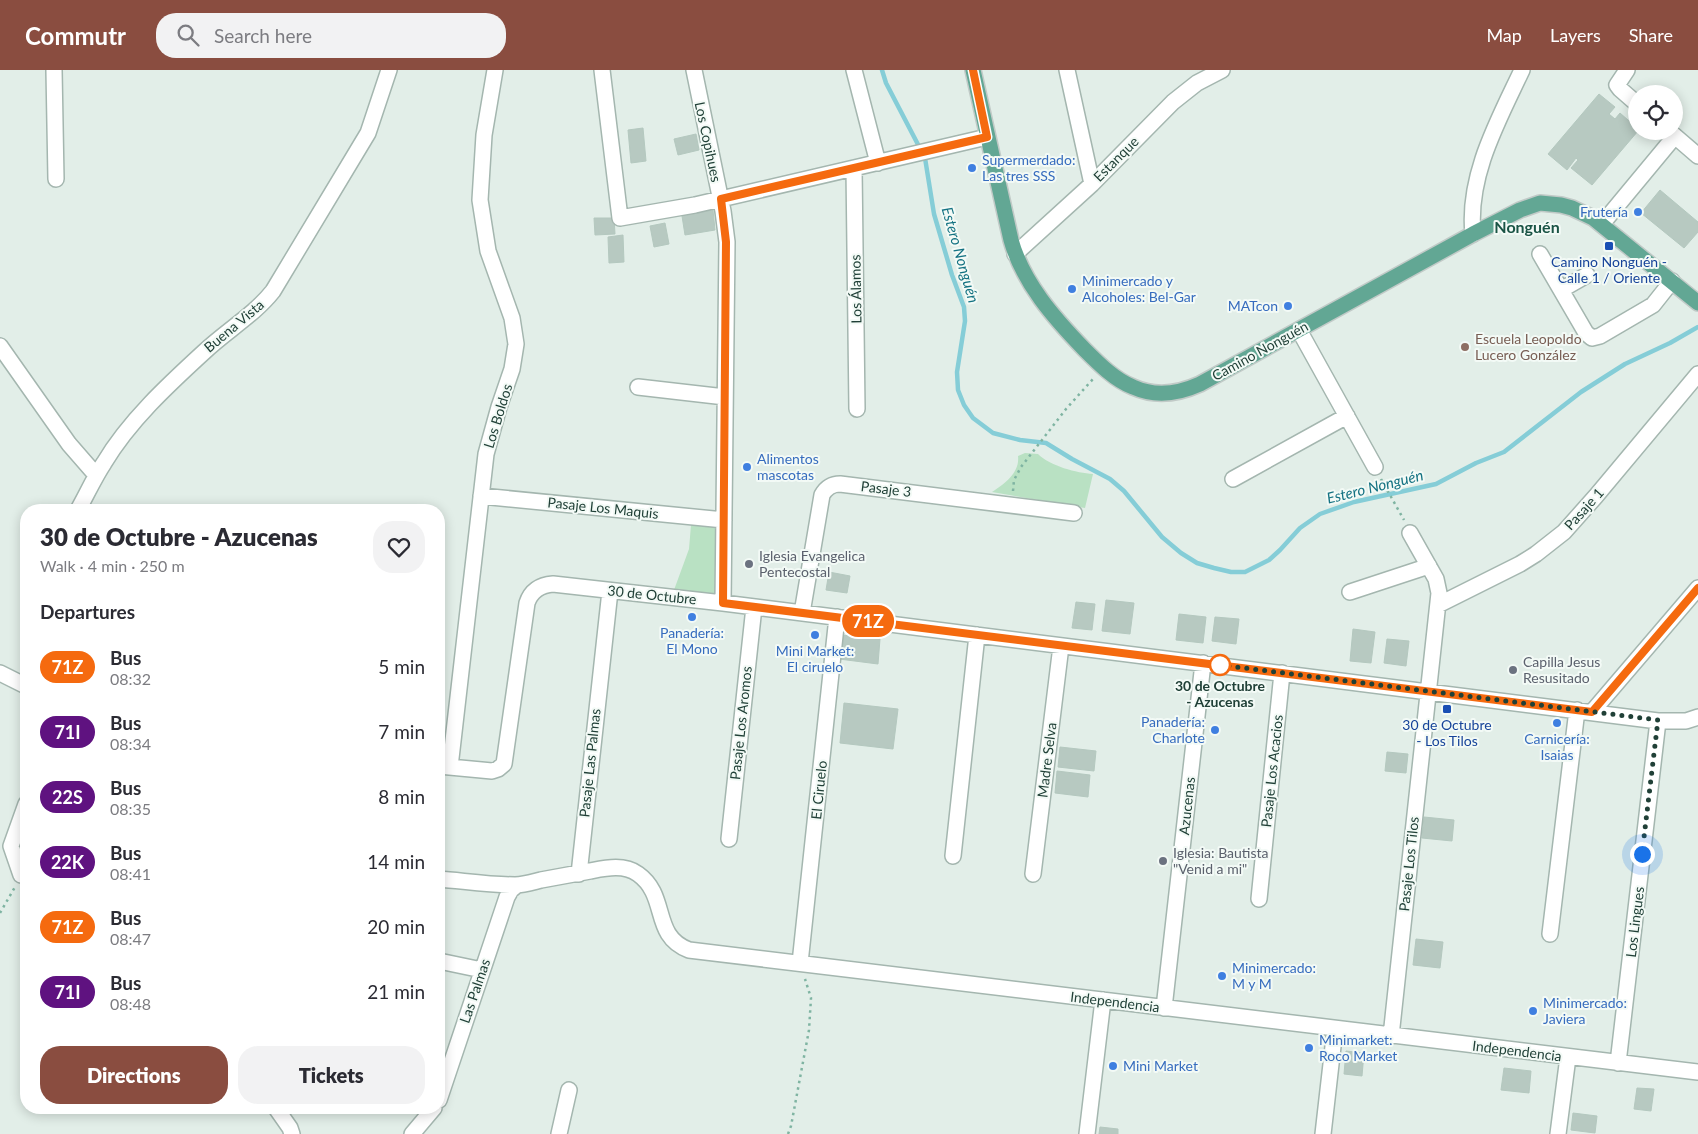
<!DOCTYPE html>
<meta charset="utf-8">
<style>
:root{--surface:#fff;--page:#f2f2f3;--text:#2b2b33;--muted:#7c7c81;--accent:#8a4d40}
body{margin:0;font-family:Lato,sans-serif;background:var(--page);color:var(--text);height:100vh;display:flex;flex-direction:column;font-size:19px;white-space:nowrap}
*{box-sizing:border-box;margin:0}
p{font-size:16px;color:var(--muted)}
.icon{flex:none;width:28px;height:28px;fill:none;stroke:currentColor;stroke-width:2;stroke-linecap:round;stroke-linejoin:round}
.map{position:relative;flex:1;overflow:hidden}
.side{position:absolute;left:20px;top:434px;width:425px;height:610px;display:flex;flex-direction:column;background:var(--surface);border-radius:20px;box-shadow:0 2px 12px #0003}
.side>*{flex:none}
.badge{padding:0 10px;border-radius:16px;font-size:18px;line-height:32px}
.tools{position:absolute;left:1628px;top:15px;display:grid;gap:10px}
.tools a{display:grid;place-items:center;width:55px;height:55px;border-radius:50%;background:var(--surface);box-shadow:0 2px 12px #0003;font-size:25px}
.you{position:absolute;width:25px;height:25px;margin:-12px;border:4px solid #fff;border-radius:50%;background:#1a73e8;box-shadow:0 0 0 8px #1a73e833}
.map>.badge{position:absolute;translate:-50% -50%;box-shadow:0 0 0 2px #fff}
h2{padding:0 20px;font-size:19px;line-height:45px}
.round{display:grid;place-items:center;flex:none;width:52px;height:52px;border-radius:20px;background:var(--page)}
.head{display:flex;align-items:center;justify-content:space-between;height:85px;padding:0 20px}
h1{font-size:24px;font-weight:800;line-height:38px}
.button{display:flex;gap:10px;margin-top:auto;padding:10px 20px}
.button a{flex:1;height:58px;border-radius:20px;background:var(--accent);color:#fff;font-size:20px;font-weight:800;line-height:58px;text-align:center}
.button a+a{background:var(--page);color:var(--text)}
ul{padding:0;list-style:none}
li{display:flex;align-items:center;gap:15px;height:65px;padding:0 20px}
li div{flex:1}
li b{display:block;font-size:19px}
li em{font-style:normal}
li .badge{min-width:55px;font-weight:700;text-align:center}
header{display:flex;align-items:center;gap:30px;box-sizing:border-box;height:70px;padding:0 25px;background:var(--accent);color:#fff}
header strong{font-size:24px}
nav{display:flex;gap:28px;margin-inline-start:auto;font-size:18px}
.search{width:350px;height:45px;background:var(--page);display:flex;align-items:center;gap:12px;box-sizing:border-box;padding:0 18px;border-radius:20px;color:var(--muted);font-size:19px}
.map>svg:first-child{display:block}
.green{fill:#b9e1c3}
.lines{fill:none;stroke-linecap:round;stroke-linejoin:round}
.stream{stroke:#85cdd7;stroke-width:4.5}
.building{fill:#b7c9c1;stroke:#b4c8bf}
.minor-casing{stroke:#a4b6af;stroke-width:18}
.major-casing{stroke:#c1cac7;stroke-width:18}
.path{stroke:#7fb4a2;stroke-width:2.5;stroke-dasharray:2.5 4;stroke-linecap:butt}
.minor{stroke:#fff;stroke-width:15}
.major{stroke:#62a794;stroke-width:15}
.line-casing{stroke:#fff;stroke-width:11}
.line{stroke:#f56a0f;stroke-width:8}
.walk{stroke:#204037;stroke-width:5;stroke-dasharray:0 9}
.shop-dot{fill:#3f7fe0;stroke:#f3faf6;stroke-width:2}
.transit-dot{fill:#1a4fb4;stroke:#f3faf6;stroke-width:2}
.education-dot{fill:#8d6e63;stroke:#f3faf6;stroke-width:2}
.worship-dot{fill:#6b7280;stroke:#f3faf6;stroke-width:2}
.stop-dot{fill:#fff;stroke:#f56a0f;stroke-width:2.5}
.labels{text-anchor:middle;stroke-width:4;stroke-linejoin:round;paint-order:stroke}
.street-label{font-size:14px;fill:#204037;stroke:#f3faf6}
.shop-label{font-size:14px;fill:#366cbe;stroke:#f3faf6;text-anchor:start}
.transit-label{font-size:14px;fill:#164399;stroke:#f3faf6}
.education-label{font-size:14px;fill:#785e54;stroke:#f3faf6;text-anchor:start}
.worship-label{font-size:14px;fill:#5b616d;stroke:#f3faf6;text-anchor:start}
.stop-label{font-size:14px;font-weight:bold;fill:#204037;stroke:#f3faf6}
.water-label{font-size:15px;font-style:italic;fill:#147282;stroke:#f3faf6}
.quarter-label{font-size:16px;font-weight:bold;fill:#1a5445;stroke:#f3faf6}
</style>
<header>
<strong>Commutr</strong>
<div class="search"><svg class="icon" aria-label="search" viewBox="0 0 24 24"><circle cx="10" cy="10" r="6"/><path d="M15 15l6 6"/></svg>Search here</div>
<nav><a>Map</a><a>Layers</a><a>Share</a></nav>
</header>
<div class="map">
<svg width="1698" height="1064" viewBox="0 0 1698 1064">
<rect width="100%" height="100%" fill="#e2eee8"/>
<path class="green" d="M1025 383 1038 384C1050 396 1077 403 1093 404L1085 438 992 422C1004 414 1020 403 1018 386Z
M721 454V530L674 520 689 479 691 455Z"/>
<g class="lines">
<path class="stream" d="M882 0 886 13 925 88 934 144 952 205 964 237 965 251 957 302 958 320 964 335 973 348 993 363 1020 370 1046 373 1072 389 1110 409 1124 421 1162 467 1181 483 1197 493 1214 498 1231 502H1245L1269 490 1280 480 1300 458 1320 444 1354 432 1436 414 1476 393 1504 382 1581 322 1625 294 1670 273 1698 257"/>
</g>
<path class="building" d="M1599 24 1615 37 1609 44 1615 49 1620 43 1636 57V61H1638L1592 115 1571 98 1578 90 1576 88 1567 100 1548 84Z
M643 58 646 91 631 93 628 60Z
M696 64 699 80 678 85 674 69Z
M1660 120 1698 152V162L1684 178 1641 143Z
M713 140 715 160 685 165 682 146Z
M594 148H614L615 164 595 165Z
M665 153 669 174 654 177 650 156Z
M623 165 624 192 609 193 608 167Z
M829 502 850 506 847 523 826 520Z
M1106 530 1134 533 1130 564 1102 561Z
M1076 532 1095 534 1092 560 1072 558Z
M1179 544 1206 547 1203 573 1176 570Z
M1215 547 1239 549 1236 574 1212 571Z
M1353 559 1375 562 1371 593 1350 591Z
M842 565 880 569 878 594 839 589Z
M1387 569 1409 571 1406 596 1384 593Z
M844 633 898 639 893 679 840 673Z
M1060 677 1096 681 1094 701 1058 697Z
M1387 682 1408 684 1406 703 1385 701Z
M1057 701 1090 705 1088 727 1055 723Z
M1424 747 1454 750 1452 771 1422 768Z
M1416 869 1443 872 1440 898 1413 895Z
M1346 981 1364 983 1362 1006 1344 1004Z
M1504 998 1531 1001 1529 1023 1501 1020Z
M1637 1018 1654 1019 1651 1041 1634 1039Z
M1573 1043 1597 1046 1595 1063 1571 1060Z
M1100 1057 1118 1059V1064H1099Z"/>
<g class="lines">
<defs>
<path id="minor" d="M54 0 56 109
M602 0 620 148 695 135 987 67
M694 0 723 141 727 172 723 533
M854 0 878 93
M1067 0 1092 114
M1627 0 1617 15 1620 19 1636 33
M1669 61 1698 86
M854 98 857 339
M1602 154 1675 66
M1473 164C1467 106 1498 51 1522 0
M1015 184 1092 114 1173 32 1197 13 1222 0
M1540 184 1586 263 1592 268 1600 266 1653 235 1672 211
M1561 220 1587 205
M1299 260 1375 397
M0 276 69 374 96 405
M638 317 725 327
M1233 409 1347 346
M481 426 724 450
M78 440C87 424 94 408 104 393 129 351 168 315 204 282 226 261 254 245 273 221L368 63 389 0
M1350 522 1429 496
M1438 535 1520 494 1536 484 1564 462 1596 426 1698 304
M802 543 822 425C826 418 831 414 840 414L1074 443
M0 603 26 616
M1592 642 1698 518
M439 696 492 701 498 699 504 694 527 533C531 521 540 515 553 514L723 533 1658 651H1686L1698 647
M450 697 486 384 499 337 512 299 516 274 512 248 488 181 480 130 484 65 495 0
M729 769 754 537
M953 786 977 565
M579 804 610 521
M1033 804 1061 576
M21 805 11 776 26 734
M439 809C464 811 490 815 515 815 524 815 533 812 541 810 558 807 574 804 590 801 606 798 624 794 638 804 669 826 651 866 689 880L1698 1002
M1259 829 1282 603
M1550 864 1577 640
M439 891 482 900
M800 893 837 547
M1164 938 1203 593
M1391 966 1439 523 1436 509 1410 463
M1618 993 1658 651
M439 1030 507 827 511 820 517 815
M276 1038 290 1058 292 1064
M412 1064 434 1038
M559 1064 569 1020
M1087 1064 1103 930
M1323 1064 1335 959
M1558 1064 1568 987"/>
<path id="major" d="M973 0 1011 170C1023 213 1054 248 1085 280 1099 294 1115 310 1133 317 1155 327 1178 324 1200 314L1473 164 1520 140 1540 133 1561 135 1572 138 1593 148 1698 233"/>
</defs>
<use href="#minor" class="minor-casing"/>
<use href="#major" class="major-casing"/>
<path class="path" d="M1381 409 1404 450
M1013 421 1014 410 1021 397 1066 339 1093 309
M0 843 15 817
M788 1064 791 1056 809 960 811 928 805 909"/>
<use href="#minor" class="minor"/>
<use href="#major" class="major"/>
</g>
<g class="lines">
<defs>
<path id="line" d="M973 0 987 67 721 129 726 172 723 533 1592 642 1698 518"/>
</defs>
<use href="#line" class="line-casing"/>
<use href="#line" class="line"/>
<path class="walk" d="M1220 595 1658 650 1642 784"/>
</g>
<g class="shop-dot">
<circle cx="972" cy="98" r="5"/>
<circle cx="1638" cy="142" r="5"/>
<circle cx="1072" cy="219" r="5"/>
<circle cx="1288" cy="236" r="5"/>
<circle cx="747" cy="397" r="5"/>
<circle cx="692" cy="547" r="5"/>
<circle cx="815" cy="565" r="5"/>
<circle cx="1557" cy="653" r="5"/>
<circle cx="1215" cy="660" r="5"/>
<circle cx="1222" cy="906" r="5"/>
<circle cx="1533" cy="941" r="5"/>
<circle cx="1309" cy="978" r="5"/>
<circle cx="1113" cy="996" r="5"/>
</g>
<g class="transit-dot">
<rect x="1604" y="171" width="10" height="10" rx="2.5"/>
<rect x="1442" y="634" width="10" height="10" rx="2.5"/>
</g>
<circle class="education-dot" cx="1465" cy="277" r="5"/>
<g class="worship-dot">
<circle cx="749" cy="494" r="5"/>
<circle cx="1513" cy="600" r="5"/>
<circle cx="1163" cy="791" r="5"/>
</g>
<circle class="stop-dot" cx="1220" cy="595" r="10"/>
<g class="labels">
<g class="street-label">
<text transform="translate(708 72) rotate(78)" y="5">Los Copihues</text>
<text transform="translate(1116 89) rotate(-45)" y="5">Estanque</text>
<text transform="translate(856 219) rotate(-91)" y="5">Los Álamos</text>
<text transform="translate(234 256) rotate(-40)" y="5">Buena Vista</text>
<text transform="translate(1260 281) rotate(-29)" y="5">Camino Nonguén</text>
<text transform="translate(498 346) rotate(-73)" y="5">Los Boldos</text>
<text transform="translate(886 419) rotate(7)" y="5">Pasaje 3</text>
<text transform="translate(603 438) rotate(6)" y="5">Pasaje Los Maquis</text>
<text transform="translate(1584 439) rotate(-48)" y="5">Pasaje 1</text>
<text transform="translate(652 525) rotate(6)" y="5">30 de Octubre</text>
<text transform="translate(741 653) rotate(-84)" y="5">Pasaje Los Aromos</text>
<text transform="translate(1047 690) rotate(-83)" y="5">Madre Selva</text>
<text transform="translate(590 693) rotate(-84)" y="5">Pasaje Las Palmas</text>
<text transform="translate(1272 701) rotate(-84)" y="5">Pasaje Los Acacios</text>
<text transform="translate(819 720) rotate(-84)" y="5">El Ciruelo</text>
<text transform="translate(1187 736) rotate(-84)" y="5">Azucenas</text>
<text transform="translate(1409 794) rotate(-84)" y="5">Pasaje Los Tilos</text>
<text transform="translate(1635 852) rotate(-83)" y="5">Los Lingues</text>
<text transform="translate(475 921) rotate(-71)" y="5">Las Palmas</text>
<text transform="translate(1115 932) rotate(7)" y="5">Independencia</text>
<text transform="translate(1517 981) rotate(7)" y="5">Independencia</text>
</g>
<g class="shop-label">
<text x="982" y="95">Supermerdado:<tspan x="982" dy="16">Las tres SSS</tspan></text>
<text x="1628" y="147" text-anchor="end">Frutería</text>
<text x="1082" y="216">Minimercado y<tspan x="1082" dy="16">Alcoholes: Bel-Gar</tspan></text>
<text x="1278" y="241" text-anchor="end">MATcon</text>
<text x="757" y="394">Alimentos<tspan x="757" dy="16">mascotas</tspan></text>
<text x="692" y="568" text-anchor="middle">Panadería:<tspan x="692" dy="16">El Mono</tspan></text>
<text x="815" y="586" text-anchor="middle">Mini Market:<tspan x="815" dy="16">El ciruelo</tspan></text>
<text x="1205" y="657" text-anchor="end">Panadería:<tspan x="1205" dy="16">Charlote</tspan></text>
<text x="1557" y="674" text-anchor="middle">Carnicería:<tspan x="1557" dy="16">Isaias</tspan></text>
<text x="1232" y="903">Minimercado:<tspan x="1232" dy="16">M y M</tspan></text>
<text x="1543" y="938">Minimercado:<tspan x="1543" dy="16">Javiera</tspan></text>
<text x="1319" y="975">Minimarket:<tspan x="1319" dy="16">Roco Market</tspan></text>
<text x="1123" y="1001">Mini Market</text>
</g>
<g class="transit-label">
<text x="1609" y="197">Camino Nonguén -<tspan x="1609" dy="16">Calle 1 / Oriente</tspan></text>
<text x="1447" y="660">30 de Octubre<tspan x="1447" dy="16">- Los Tilos</tspan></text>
</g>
<g class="education-label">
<text x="1475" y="274">Escuela Leopoldo<tspan x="1475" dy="16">Lucero González</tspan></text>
</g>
<g class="worship-label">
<text x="759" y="491">Iglesia Evangelica<tspan x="759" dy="16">Pentecostal</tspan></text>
<text x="1523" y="597">Capilla Jesus<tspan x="1523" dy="16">Resusitado</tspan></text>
<text x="1173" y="788">Iglesia: Bautista<tspan x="1173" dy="16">"Venid a mi"</tspan></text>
</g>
<g class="stop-label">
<text x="1220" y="621">30 de Octubre<tspan x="1220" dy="16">- Azucenas</tspan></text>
</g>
<g class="water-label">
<text transform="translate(960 185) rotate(74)" y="5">Estero Nonguén</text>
<text transform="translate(1375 417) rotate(-14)" y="5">Estero Nonguén</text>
</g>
<g class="quarter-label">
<text x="1527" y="163">Nonguén</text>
</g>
</g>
</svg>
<div class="tools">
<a><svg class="icon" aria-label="locate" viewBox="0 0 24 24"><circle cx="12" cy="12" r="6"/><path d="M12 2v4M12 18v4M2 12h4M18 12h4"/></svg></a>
</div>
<div class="you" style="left:1642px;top:784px"></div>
<b class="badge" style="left:868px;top:551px;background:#f56a0f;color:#fff">71Z</b>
<section class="side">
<div class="head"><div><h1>30 de Octubre - Azucenas</h1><p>Walk · 4 min · 250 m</p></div><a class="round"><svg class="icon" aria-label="heart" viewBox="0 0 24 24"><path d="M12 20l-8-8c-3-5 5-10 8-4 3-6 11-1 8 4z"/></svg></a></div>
<h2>Departures</h2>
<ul>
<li><span class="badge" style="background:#f56a0f;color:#fff">71Z</span><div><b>Bus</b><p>08:32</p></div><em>5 min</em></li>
<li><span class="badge" style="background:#5f1280;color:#fff">71I</span><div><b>Bus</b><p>08:34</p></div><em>7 min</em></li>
<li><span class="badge" style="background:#5f1280;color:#fff">22S</span><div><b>Bus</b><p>08:35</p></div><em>8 min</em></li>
<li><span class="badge" style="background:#5f1280;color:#fff">22K</span><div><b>Bus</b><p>08:41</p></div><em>14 min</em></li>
<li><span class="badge" style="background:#f56a0f;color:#fff">71Z</span><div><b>Bus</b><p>08:47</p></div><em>20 min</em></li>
<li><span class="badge" style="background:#5f1280;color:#fff">71I</span><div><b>Bus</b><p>08:48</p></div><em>21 min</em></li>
</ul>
<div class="button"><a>Directions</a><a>Tickets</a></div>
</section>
</div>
